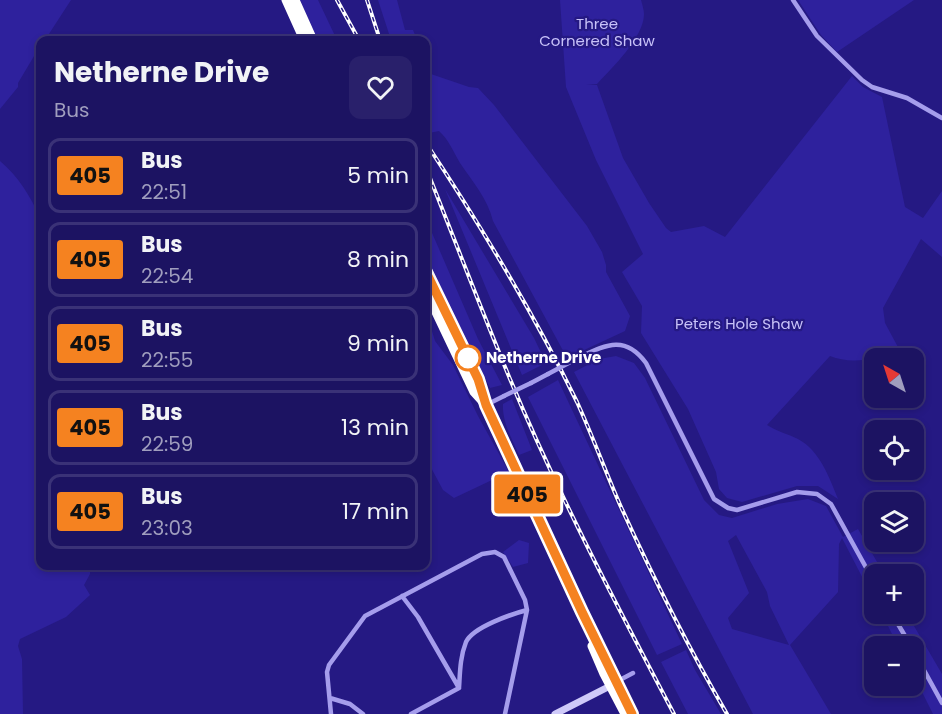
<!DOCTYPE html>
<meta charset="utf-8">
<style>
:root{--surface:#1c1362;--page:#29206b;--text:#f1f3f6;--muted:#a09ebe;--line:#3a3277}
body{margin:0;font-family:Poppins,sans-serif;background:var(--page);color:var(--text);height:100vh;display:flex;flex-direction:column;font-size:22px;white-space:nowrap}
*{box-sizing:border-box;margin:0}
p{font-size:20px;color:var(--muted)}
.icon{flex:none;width:33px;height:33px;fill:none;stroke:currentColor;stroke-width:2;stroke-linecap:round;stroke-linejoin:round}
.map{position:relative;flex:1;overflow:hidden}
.sheet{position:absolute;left:36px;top:36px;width:394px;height:534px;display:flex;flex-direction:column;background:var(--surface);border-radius:12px;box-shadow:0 3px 9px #0003,0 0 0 2px var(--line)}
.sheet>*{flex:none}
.badge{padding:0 12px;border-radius:4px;font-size:21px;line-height:39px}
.needle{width:39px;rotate:321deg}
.fabs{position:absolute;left:864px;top:348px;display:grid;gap:12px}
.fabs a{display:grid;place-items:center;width:60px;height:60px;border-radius:12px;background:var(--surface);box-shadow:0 3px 9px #0003,0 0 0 2px var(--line);font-size:30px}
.map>.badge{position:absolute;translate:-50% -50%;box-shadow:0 0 0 3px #fff}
.round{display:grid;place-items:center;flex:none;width:63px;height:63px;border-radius:12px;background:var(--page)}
.summary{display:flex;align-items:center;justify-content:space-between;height:102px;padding:0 18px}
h1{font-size:28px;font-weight:700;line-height:45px}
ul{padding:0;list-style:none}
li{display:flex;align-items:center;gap:18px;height:75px;margin:0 12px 9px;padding:0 6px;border:3px solid var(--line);border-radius:12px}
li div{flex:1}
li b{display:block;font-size:22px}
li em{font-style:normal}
li .badge{min-width:66px;font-weight:700;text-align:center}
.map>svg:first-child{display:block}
.green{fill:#2e219d;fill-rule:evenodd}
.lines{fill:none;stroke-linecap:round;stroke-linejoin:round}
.street{stroke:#a59dec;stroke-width:4.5}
.secondary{stroke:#cfcaf9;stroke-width:7}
.highway{stroke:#fff;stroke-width:9}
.rail-casing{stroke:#fff;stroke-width:4}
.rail{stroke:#251983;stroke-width:1.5;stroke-dasharray:4.5;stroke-linecap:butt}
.street-bridge{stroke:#a59dec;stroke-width:4.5}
.line-casing{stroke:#fff;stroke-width:14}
.line{stroke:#f58220;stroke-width:9}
.stop-dot{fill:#fff;stroke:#f58220;stroke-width:3}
.labels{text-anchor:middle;stroke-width:4.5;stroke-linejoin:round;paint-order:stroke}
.park-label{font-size:15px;fill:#c8c2f9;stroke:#251983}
.stop-label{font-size:15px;font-weight:bold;fill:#fff;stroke:#251983;text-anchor:start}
</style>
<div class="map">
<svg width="942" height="714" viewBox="0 0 942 714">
<rect width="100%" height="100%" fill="#251983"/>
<path class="green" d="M0 0H71L45 40H40V46L18 83V87L0 109Z
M300 0H318L337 40H317Z
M378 0H397L405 30H413L417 40H391Z
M560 0H641C642 4 644 10 644 14 644 37 612 68 597 84L586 85H597L623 158 649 203 666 228 671 232 704 226 725 237 852 76 863 87 882 97 905 207 923 218 942 191V257L921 239 883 308 885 323 899 349C878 359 852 365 830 356L767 425C776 431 788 434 798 439 820 451 829 477 838 499L818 486H797L742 502 727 498 719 489 716 472 688 409 641 333 642 306 622 272 643 254 596 160 566 87Z
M798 0H914L837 52 821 35Z
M426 69 428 73 469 87 478 88 494 105 587 226 602 252 606 265V272L630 316 625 331 567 358 493 221C488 199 472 181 460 163 453 151 449 140 439 131L429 133 426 128Z
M0 161C18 176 31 197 40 218V566H90V574L84 585 90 595 66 617 20 639 18 646 22 659 23 714H0Z
M445 189 534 338 546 363 522 375Z
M426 219 478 339 502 385 490 388 426 259Z
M426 311 435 341 453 365 478 416 509 472 454 498 443 490 428 462H426Z
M616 356 634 363 645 378 704 500 719 515 732 518 777 504 808 499 826 506 843 537 858 529 884 574H874V600L842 538 839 544 838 592 790 645 831 714H753L574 372 599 359ZM736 535 767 592 770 606 789 645 732 629 728 618 749 593 728 541Z
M558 380 682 644 657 655 528 397Z
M512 399 532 450 519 455C512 439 502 422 503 404Z
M519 540 529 543 528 563 513 567 503 552Z
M882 614H907L942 674V714H933L914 676V646H898Z
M686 650 695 670 721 714H688L661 662Z"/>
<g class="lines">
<path class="street" d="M793 0 817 36 862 80 872 87 907 98 942 118
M576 359C604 346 624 333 646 363L714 499 728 508 737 510 797 492 817 494 831 504 874 582
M531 383 548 374
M486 405 504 396
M402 596 418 617 459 688
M892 614 911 646
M914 652 942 703
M616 682 633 673
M459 688C460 673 460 657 466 642 473 627 512 614 527 610
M330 698 350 704 363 714
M331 714 327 672 329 665 365 616 482 554 495 552 504 557 525 600 527 610 505 714
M411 714 459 688"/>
<path class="secondary" d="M555 714 614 684"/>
<path class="highway" d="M286 0 304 40
M295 0 313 40
M426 272 478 379 486 405 582 612 632 714
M426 291 474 392 484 403
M592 646 604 674 625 714"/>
<defs>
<path id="rail" d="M337 0 359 40
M367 0 380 40
M426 143C481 226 533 312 577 402 593 437 606 473 621 507 653 577 688 647 727 714
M426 168C454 238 481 309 510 379 558 494 616 604 674 714"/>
</defs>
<use href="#rail" class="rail-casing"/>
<use href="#rail" class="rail"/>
<path class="street-bridge" d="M548 374 576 359
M504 396 531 383"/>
</g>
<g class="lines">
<defs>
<path id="line" d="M426 272 478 379 486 405 582 612 632 714"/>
</defs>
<use href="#line" class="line-casing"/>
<use href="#line" class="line"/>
</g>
<circle class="stop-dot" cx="468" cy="358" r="12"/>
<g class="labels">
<g class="park-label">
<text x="597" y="29">Three<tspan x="597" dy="17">Cornered Shaw</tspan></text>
<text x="739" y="329">Peters Hole Shaw</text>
</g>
<g class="stop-label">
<text x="486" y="363">Netherne Drive</text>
</g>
</g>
</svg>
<div class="fabs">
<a><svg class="needle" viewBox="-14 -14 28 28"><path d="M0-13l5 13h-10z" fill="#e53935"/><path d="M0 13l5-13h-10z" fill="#a09ebe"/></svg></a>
<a><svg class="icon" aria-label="locate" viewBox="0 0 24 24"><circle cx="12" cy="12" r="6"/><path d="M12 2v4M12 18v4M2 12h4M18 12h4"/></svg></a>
<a><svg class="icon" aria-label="layers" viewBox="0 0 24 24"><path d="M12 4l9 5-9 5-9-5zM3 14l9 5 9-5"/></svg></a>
<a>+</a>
<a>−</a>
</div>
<b class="badge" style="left:527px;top:494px;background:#f58220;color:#111">405</b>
<section class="sheet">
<div class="summary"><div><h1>Netherne Drive</h1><p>Bus</p></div><a class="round"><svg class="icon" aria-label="heart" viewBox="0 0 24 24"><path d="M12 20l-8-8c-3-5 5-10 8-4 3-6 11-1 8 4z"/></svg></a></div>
<ul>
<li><span class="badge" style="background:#f58220;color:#111">405</span><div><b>Bus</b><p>22:51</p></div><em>5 min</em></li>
<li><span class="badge" style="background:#f58220;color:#111">405</span><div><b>Bus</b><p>22:54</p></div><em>8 min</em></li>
<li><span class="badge" style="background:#f58220;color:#111">405</span><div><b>Bus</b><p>22:55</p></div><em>9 min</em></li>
<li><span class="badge" style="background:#f58220;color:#111">405</span><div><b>Bus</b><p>22:59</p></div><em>13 min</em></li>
<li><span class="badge" style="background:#f58220;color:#111">405</span><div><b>Bus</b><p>23:03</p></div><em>17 min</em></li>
</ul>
</section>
</div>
